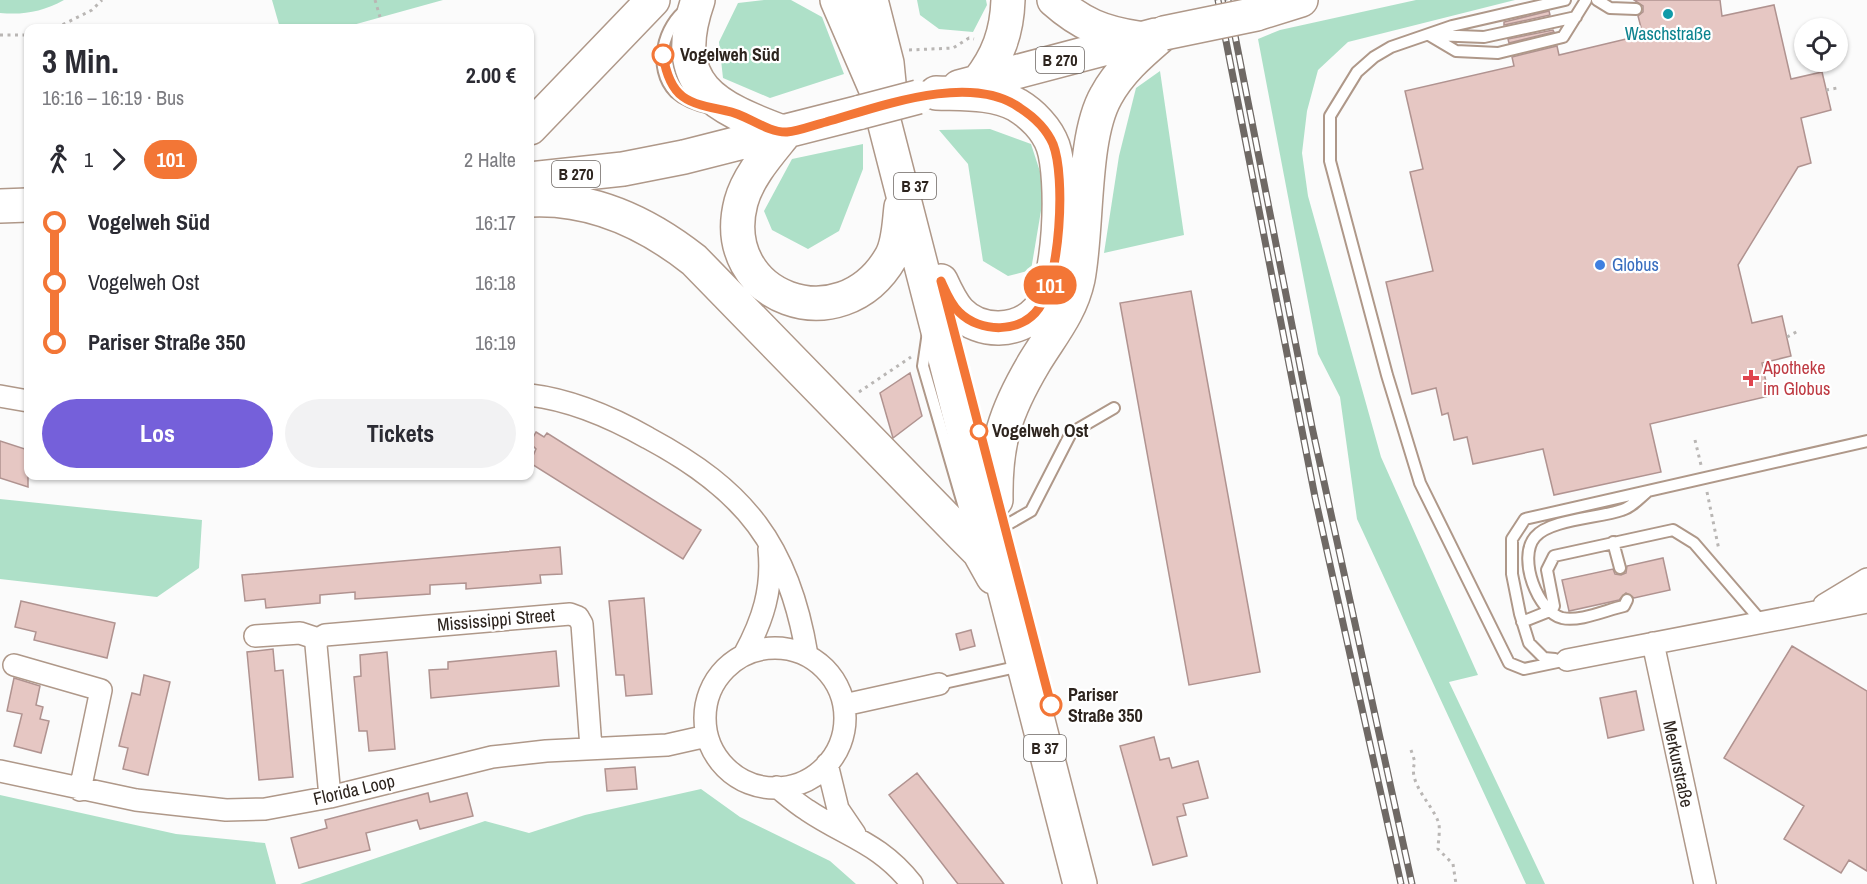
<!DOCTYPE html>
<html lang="de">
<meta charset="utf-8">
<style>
:root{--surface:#fff;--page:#f2f2f3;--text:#2b2b33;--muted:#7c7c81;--accent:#7560da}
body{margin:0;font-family:"Archivo Narrow",sans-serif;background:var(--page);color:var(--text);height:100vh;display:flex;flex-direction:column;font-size:22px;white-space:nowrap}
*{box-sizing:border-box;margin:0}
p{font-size:20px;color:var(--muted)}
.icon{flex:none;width:33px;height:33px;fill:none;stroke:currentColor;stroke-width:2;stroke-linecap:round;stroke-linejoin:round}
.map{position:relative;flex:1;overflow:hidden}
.side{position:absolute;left:24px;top:24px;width:510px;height:456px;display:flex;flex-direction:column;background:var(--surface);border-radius:12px;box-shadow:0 2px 4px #0004}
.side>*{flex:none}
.badge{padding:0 12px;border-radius:20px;font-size:21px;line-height:39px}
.controls{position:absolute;left:1794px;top:18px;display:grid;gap:12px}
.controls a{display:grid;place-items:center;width:54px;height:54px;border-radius:50%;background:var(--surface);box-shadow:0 2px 4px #0004;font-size:30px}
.map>.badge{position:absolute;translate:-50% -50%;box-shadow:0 0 0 3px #fff}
.legs{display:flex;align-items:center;gap:9px;height:66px;padding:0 18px;font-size:20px}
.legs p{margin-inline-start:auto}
.head{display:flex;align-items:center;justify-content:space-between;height:102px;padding:0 18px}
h1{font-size:33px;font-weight:700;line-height:45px}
.action{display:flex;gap:12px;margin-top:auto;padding:12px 18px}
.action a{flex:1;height:69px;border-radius:36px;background:var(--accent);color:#fff;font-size:24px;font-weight:700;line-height:69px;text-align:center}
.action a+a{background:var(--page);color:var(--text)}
ul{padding:0 18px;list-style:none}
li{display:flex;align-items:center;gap:21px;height:60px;font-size:22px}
li i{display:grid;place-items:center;width:9px;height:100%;margin:0 8px;background:currentColor}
li i::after{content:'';width:15px;height:15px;margin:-8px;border:4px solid;border-radius:50%;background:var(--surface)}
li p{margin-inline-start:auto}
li:first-child i{background:linear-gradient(#0000 50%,currentColor 0)}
li:last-child i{background:linear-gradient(currentColor 50%,#0000 0)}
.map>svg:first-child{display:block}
.green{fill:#aee0c8}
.building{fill:#e6c7c3;stroke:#b09390;stroke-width:1.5}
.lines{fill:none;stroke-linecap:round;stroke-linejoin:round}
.lane-casing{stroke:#af9889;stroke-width:14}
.street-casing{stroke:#af9889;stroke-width:24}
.primary-casing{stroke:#af9889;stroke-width:36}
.path{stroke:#b9b6b4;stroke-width:3;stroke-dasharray:3 4.5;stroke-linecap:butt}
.lane{stroke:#fff;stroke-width:10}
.street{stroke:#fff;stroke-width:21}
.primary{stroke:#fff;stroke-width:33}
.rail-casing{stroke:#6f6965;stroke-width:7}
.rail{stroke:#fff;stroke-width:4.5;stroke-dasharray:14;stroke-linecap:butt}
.primary-bridge-casing{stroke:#af9889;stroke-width:36;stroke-linecap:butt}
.primary-bridge{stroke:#fff;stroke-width:33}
.line-1-casing{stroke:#fff;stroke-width:14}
.line-1{stroke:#f37636;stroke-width:9}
.culture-dot{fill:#0f9aa8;stroke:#fff;stroke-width:2}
.stop-1-dot{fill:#fff;stroke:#f37636;stroke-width:3}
.shop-dot{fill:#3f7fe0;stroke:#fff;stroke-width:2}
.health-dot{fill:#e0444e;stroke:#fff;stroke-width:2}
.labels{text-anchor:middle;stroke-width:4.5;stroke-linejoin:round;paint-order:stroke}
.shield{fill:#fff;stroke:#6c6662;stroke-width:1.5}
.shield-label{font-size:16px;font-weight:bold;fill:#2d241e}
.culture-label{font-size:18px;fill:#0d838f;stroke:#fff}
.stop-label{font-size:18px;font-weight:bold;fill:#2d241e;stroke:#fff;text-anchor:start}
.shop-label{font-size:18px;fill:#366cbe;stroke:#fff;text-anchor:start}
.health-label{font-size:18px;fill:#be3a42;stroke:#fff;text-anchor:start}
.street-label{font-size:18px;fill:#2d241e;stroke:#fff}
</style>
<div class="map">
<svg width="1867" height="884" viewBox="0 0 1867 884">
<rect width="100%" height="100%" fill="#fbfbfb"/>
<path class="green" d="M0 0H64C42 12 24 15 0 13Z
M272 0H443L342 28H280Z
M764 0H791L822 17 844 74 770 98 723 78 719 42 738 3Z
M917 0H986L987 5 973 32 939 29 920 15Z
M1416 0H1515L1348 42 1318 70 1307 111 1302 153 1308 196 1381 457 1478 675 1449 682 1545 884H1526L1357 519 1340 397 1318 354 1258 39 1280 30Z
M1160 71 1184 235 1104 253 1119 156 1136 88Z
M990 129 1031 144 1045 187 1031 270 1008 276 983 261 968 164 939 130Z
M863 144V169L839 231 808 249 772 230 764 211 792 159Z
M0 499 202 520 199 568 157 597 0 579Z
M701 789 740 817 830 861 856 884H300L485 821 529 833 585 815Z
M0 795 176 834 265 843 276 884H0Z"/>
<path class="building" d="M1634 0H1720L1722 16 1774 5 1791 79 1822 72 1831 110 1801 118 1811 163 1798 167 1738 265 1752 323 1782 316 1791 356 1762 363 1769 396 1650 424 1661 472 1554 495 1543 449 1473 464 1467 437 1454 440 1448 413 1442 415 1436 388 1412 394 1386 282 1433 271 1410 172 1423 169 1405 91 1514 66 1512 57 1557 46 1559 55 1643 35 1638 16 1643 12V6Z
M1549 11 1550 15 1504 25V22Z
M1553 30 1554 32 1509 43 1508 39Z
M1191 291 1260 672 1189 685 1120 303Z
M910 373 922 416 893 438 880 393Z
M536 432 544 437 547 433 701 530 683 559 530 463 536 449 530 443Z
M0 441 28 450V487L0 478Z
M560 547 562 574 540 575 541 583 466 589V583L430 585V594L355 599V592L320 595V603L266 608 265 599 245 601 242 575Z
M1663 558 1670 590 1634 598 1626 593 1619 600 1569 611 1562 580 1613 569 1615 574 1621 575 1626 573 1627 566Z
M644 598 652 694 626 696 624 675H616L609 601Z
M21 601 115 623 107 658 34 640 36 632 15 627Z
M971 630 975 646 960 650 956 634Z
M1792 646 1867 691V871L1849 860 1841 873 1784 839 1804 806 1724 758Z
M273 649 275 671 283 670 293 777 259 780 247 652Z
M556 651 559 686 431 698 429 670 448 669V662Z
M387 652 395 749 369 751 367 731H359L354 677 361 676 360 655Z
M144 675 170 682 148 775 123 769 128 748 119 746 132 693 140 695Z
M14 678 40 686 36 705 43 707 40 719 49 721 41 753 14 746 22 714 7 711Z
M1636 691 1644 730 1608 738 1600 698Z
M1154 737 1160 760 1169 758 1172 768 1198 761 1208 798 1183 804 1186 815 1177 817 1187 856 1153 865 1120 746Z
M635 767 637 789 607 791 605 769Z
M917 773 1004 884H958L889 795Z
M428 793 430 802 467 793 473 816 420 829 417 820 366 833 370 850 299 868 291 838 327 828 325 820Z"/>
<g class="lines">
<defs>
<path id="lane" d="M1565 0 1452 26 1391 47 1374 57 1357 72 1330 116V161L1387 375 1420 483 1509 663 1524 669 1567 660
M1597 0 1610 8 1636 9
M688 8C663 25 652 68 675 92 685 101 697 105 710 108
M1429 35 1456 51 1498 53 1563 37 1586 0
M1433 35 1484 37 1576 17
M928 332 923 366 970 528
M1003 527 1031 511 1071 433 1114 408
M1613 542 1620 568
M1627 600 1624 606C1606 610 1580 622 1562 618 1538 612 1517 558 1535 537 1550 519 1600 518 1622 510 1632 507 1640 498 1648 491
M1522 622 1552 610 1554 606 1547 570 1554 556 1673 530 1694 543 1762 622
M1555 659 1544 658 1529 643 1520 614 1512 574V539L1525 519 1867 441
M939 684 1021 666"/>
<path id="street" d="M530 395C572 400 611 417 648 438 745 490 789 545 807 655
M0 396 28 401
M1824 605 1867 579
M255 636 300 633 318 639
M1653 643 1705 884
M705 718a70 70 0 1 1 140 0a70 70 0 1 1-140 0Z
M744 655C763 620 773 589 769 549
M1567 660 1867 602
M14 665 101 690 80 790
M844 705 939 684
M827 764 838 809 855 834
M0 771 136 800 226 810 265 809 330 797 492 757 546 751 667 745 707 736
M777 787C787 795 796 803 807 810 847 837 880 843 912 884
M330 797 316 645 318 639 325 635 570 614 578 617 582 624 591 748"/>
<path id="primary" d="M698 0C668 86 715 107 785 133
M837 0 876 90 1080 884
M871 0 887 63 889 83
M1054 0C1081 24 1103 33 1138 38
M1256 14 1301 0
M978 82C998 57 1007 32 1008 0
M959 87 1156 35
M936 93C963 94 993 92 1017 105 1032 114 1047 129 1053 146 1064 178 1061 285 1038 311 1018 333 980 334 959 312 951 303 946 292 941 281
M530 128 653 0
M785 133C769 153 748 176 741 202 716 298 841 344 891 257 899 243 899 223 901 207
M530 179 623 169 684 157 861 112
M530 200C591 197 647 223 694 260L964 537 979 552 993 577
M0 206 28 205
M996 500C995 443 1005 412 1034 363 1051 335 1071 312 1078 279 1088 228 1082 138 1106 96 1120 70 1142 52 1164 33"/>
</defs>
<use href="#lane" class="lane-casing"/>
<use href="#street" class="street-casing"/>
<use href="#primary" class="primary-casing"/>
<path class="path" d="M375 0 380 17
M56 28 92 10 102 0
M0 35H28
M909 50 953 48 969 38 974 39
M1826 90 1837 88
M1787 337 1800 330
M859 392 911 357
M1695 440 1701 465
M1707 492 1719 550
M1411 750 1415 762C1407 782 1431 803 1438 821 1441 829 1438 841 1438 849L1453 864 1456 884"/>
<use href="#lane" class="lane"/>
<use href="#street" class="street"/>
<use href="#primary" class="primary"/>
<defs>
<path id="rail" d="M1218 0 1315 497 1401 884
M1228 0 1312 427 1412 884"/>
</defs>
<use href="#rail" class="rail-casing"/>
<use href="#rail" class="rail"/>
<defs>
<path id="primary-bridge" d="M1164 33 1256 14
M861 112 918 97"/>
</defs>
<use href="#primary-bridge" class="primary-bridge-casing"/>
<use href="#primary-bridge" class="primary-bridge"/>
</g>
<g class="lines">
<defs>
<path id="line-1" d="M663 55C670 99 687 103 727 111 746 114 767 133 787 132 799 131 814 125 826 122 879 107 970 72 1020 108 1034 117 1046 128 1053 144 1066 177 1060 279 1039 308 1021 334 980 333 959 312 950 303 946 292 941 281L1051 705"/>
</defs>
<use href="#line-1" class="line-1-casing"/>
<use href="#line-1" class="line-1"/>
</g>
<circle class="culture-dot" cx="1668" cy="14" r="6"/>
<g class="stop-1-dot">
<circle cx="663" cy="55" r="10"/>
<circle cx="979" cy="431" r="8"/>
<circle cx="1051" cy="705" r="10"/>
</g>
<circle class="shop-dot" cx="1600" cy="265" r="6"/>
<path class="health-dot" d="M1748 369h6v6h6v6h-6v6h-6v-6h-6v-6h6z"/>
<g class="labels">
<g class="shield">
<rect x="1036" y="47" width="48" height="26" rx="4.5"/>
<rect x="552" y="161" width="48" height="26" rx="4.5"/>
<rect x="894" y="173" width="42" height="26" rx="4.5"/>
<rect x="1024" y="735" width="42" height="26" rx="4.5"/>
</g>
<g class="shield-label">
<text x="1060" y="66">B 270</text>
<text x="576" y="180">B 270</text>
<text x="915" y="192">B 37</text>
<text x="1045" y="754">B 37</text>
</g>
<g class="culture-label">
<text x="1668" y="40">Waschstraße</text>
</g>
<g class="stop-label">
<text x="680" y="61">Vogelweh Süd</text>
<text x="992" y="437">Vogelweh Ost</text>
<text x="1068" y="701">Pariser<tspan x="1068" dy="21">Straße 350</tspan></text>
</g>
<g class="shop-label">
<text x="1612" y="271">Globus</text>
</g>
<g class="health-label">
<text x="1763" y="374">Apotheke<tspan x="1763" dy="21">im Globus</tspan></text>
</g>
<g class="street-label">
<text transform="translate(496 620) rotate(-5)" y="6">Mississippi Street</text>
<text transform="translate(1678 764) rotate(78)" y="6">Merkurstraße</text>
<text transform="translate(354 790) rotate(-13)" y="6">Florida Loop</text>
</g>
</g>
</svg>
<div class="controls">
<a><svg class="icon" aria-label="locate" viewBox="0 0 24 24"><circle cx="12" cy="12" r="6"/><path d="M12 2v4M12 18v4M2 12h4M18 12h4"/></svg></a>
</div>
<b class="badge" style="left:1050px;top:285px;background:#f37636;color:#fff">101</b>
<section class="side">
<div class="head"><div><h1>3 Min.</h1><p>16:16 – 16:19 · Bus</p></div><b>2.00 €</b></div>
<div class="legs"><svg class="icon" aria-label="walk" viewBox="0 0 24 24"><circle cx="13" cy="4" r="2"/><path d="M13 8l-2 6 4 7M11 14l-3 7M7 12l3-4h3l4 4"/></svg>1<svg class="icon" aria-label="forward" viewBox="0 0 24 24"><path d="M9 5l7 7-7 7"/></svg><b class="badge" style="background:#f37636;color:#fff">101</b><p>2 Halte</p></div>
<ul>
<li><i style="color:#f37636"></i><b>Vogelweh Süd</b><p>16:17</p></li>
<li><i style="color:#f37636"></i><span>Vogelweh Ost</span><p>16:18</p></li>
<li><i style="color:#f37636"></i><b>Pariser Straße 350</b><p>16:19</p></li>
</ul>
<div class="action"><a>Los</a><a>Tickets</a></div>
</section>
</div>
